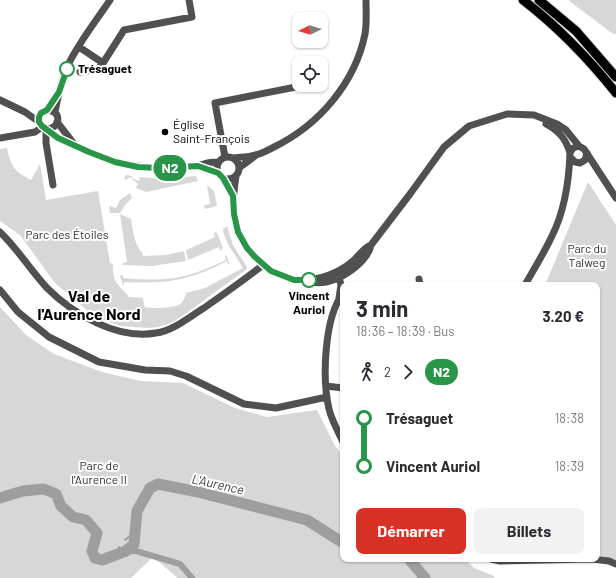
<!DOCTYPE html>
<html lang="fr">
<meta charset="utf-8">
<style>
:root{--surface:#fff;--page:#f2f2f3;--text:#2b2b33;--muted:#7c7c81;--accent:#d93025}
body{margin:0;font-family:Barlow,sans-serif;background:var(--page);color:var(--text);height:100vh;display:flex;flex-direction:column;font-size:15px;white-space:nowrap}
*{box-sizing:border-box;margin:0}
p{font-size:13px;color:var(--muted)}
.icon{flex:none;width:22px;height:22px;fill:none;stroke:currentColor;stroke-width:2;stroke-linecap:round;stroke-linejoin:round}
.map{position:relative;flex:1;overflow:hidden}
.side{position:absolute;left:340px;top:282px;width:260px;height:280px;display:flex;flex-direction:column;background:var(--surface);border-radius:8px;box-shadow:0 1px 3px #0004}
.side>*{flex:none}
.badge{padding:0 8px;border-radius:13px;font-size:14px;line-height:26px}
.needle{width:26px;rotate:265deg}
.controls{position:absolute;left:292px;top:12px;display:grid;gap:8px}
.controls a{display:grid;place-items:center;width:36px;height:36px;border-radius:8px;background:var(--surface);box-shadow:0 1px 3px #0004;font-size:20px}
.map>.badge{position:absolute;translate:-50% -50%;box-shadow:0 0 0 2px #fff}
.legs{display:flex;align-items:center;gap:6px;height:44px;padding:0 16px;font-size:13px}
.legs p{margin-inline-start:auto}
.overview{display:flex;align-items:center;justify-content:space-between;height:68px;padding:0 16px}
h1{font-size:22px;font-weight:700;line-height:30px}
.action{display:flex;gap:8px;margin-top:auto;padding:8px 16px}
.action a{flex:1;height:46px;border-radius:8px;background:var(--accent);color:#fff;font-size:16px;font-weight:700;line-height:46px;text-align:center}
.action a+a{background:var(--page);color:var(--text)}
ul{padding:0 16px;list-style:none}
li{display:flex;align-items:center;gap:14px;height:48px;font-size:15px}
li i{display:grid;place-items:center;width:6px;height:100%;margin:0 5px;background:currentColor}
li i::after{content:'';width:10px;height:10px;margin:-5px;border:3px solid;border-radius:50%;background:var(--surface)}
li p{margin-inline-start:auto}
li:first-child i{background:linear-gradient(#0000 50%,currentColor 0)}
li:last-child i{background:linear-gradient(currentColor 50%,#0000 0)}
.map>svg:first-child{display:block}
.green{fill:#d7d7d7}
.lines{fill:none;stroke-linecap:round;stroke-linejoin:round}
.stream{stroke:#9e9e9e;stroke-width:2}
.canal{stroke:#9e9e9e;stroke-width:6}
.river{stroke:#9e9e9e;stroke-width:11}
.major-casing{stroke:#dbdbdb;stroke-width:11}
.minor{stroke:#505050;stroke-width:7}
.major{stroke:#000;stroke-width:9}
.line-1-casing{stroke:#fff;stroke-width:9}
.line-1{stroke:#289548;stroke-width:6}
.stop-1-dot{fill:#fff;stroke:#289548;stroke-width:2}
.poi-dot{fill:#000;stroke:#fff;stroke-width:1.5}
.labels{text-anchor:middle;stroke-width:4;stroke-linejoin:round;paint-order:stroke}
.stop-label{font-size:12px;font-weight:bold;fill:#000;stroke:#fff;text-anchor:start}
.poi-label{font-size:12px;fill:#000;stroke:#fff;text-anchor:start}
.park-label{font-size:12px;fill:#2e2e2e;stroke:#fff}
.water-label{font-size:13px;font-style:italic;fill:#3f3f3f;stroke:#fff}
.district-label{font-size:16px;font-weight:bold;fill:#000;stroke:#fff}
</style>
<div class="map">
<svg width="616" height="578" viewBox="0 0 616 578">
<rect width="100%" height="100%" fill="#fff"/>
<path class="green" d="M568 0H616V34H613Z
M7 148C11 167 14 171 31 180L40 164 46 200 98 191 110 263 113 264C112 284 119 284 129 297L143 298 144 305 145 307C152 309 175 308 180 304 184 301 185 297 186 293L205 288 243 268 229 246 223 232V229L227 226 233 245 247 267V269L181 317 171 323 158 327 150 328 120 326 94 316 55 283 20 235 0 221V149Z
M126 175 132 176V178L139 181 140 177 162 179 196 176 198 181 146 192 136 188 138 184 130 177 126 180 124 178Z
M588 182 616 225V560L597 555V285H545Z
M207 185 214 191 217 206 205 209 204 205 210 204Z
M130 193 132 198 125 205 120 213H110L109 206 116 208 120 200Z
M120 214 131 219C132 227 135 247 142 252L143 256 166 255 184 251 186 261 152 266 123 265V263L127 262Z
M216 232 217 233 223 248 220 251 219 247 188 260 186 250 213 238 215 236 214 233Z
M226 255 230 264 229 265 227 261C188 281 167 284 124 282V286L121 280 120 276 123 274V278C167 282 186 279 226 260L225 256Z
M0 307 26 335 54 354 102 372 141 381 183 383 235 408 267 417 317 410 335 446 343 455V559H463L470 564 474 568 494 576V578H178L153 557 131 578H0Z"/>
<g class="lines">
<path class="stream" d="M125 540 135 532
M117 554 119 547"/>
<path class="canal" d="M126 551H136L180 564 192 578"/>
<path class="river" d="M0 498 23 491 44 489 56 494 61 506 73 517 86 520 97 533 92 551 95 558 102 560 126 551 134 544 137 511 150 488 158 484 198 492 307 520 340 541 343 542
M409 559 425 578"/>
<defs>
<path id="major" d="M523 0C558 27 588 58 616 93
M539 0 576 31 616 77"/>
</defs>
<use href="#major" class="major-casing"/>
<path class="minor" d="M79 47 103 63 124 30 192 17 189 0
M80 72 98 69 103 63
M0 100 25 112 39 122
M55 112C58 96 61 80 68 65 79 42 96 21 110 0
M57 122 74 144
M546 124C559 131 566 139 570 153
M46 129C54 129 60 123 57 115 49 105 33 113 40 124 42 128 56 137 59 139 98 158 133 170 177 168 183 168 191 168 198 166 206 163 209 162 218 162
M46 129V143L53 185
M0 138 35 132 42 127
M217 168a11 11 0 1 1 22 0a11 11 0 1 1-22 0Z
M225 157 215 103 306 85
M570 157 575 162 580 163 585 160 587 153
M233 158C240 157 248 157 255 155 261 154 268 150 274 147 319 125 355 83 365 34 367 23 366 11 366 0
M198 166 218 173
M239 168 255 156
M236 176C234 189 232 202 234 215 243 261 284 292 329 275 338 272 346 267 353 261 359 256 363 248 371 245L410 194 444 147 469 126 507 114 534 115 557 124 566 130 579 146
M223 178 233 196
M0 232C18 249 30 270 47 288 73 314 117 340 156 333 173 331 189 317 204 308 224 294 244 280 263 265
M338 273 341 285 339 298
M419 279 420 285
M310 281C329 290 368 264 371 245
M525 285C534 269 544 253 552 236 565 210 569 181 570 153L573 148 579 146 584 149 616 198
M0 290 18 312 49 337 99 362 145 370 170 371 186 376 244 404 276 408 327 397
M343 293C324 318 322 379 329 409 332 421 338 431 343 442
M326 386 343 388
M491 559 500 561 592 559 609 561 616 564"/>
<use href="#major" class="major"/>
</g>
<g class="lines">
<defs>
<path id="line-1" d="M67 69 59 92 47 110 41 113 39 117V122L42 126 58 138 89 152 115 162 138 167 159 168 198 166 218 173 223 178 233 196 234 214 238 232 247 248 255 257 271 271 294 280H309"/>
</defs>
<use href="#line-1" class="line-1-casing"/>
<use href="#line-1" class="line-1"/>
</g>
<g class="stop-1-dot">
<circle cx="67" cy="69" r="7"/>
<circle cx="309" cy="280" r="7"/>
</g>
<circle class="poi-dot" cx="165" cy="132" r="4"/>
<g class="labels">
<g class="stop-label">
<text x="78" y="73">Trésaguet</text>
<text x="309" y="300" text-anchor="middle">Vincent<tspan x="309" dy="14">Auriol</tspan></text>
</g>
<g class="poi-label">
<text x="173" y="129">Église<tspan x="173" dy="14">Saint-François</tspan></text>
</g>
<g class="park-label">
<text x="67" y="239">Parc des Étoiles</text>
<text x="587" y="253">Parc du<tspan x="587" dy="14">Talweg</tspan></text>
<text x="99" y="470">Parc de<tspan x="99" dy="14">l'Aurence II</tspan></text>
</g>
<g class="water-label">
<text transform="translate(218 484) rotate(13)" y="5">L'Aurence</text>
</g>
<g class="district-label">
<text x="89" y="302">Val de<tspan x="89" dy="18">l'Aurence Nord</tspan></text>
</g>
</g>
</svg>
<div class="controls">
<a><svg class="needle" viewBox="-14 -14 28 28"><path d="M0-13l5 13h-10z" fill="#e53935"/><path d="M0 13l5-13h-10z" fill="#7c7c81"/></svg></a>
<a><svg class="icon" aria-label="locate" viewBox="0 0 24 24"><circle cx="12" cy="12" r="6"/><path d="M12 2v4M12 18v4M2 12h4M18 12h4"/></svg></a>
</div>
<b class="badge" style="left:170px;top:168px;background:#289548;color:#fff">N2</b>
<section class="side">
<div class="overview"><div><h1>3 min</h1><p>18:36 – 18:39 · Bus</p></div><b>3.20 €</b></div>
<div class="legs"><svg class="icon" aria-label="walk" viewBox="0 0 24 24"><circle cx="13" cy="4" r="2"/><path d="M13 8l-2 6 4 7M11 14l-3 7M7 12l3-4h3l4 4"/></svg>2<svg class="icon" aria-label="forward" viewBox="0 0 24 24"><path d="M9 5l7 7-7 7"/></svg><b class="badge" style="background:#289548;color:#fff">N2</b></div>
<ul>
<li><i style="color:#289548"></i><b>Trésaguet</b><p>18:38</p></li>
<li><i style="color:#289548"></i><b>Vincent Auriol</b><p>18:39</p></li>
</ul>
<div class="action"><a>Démarrer</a><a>Billets</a></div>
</section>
</div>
